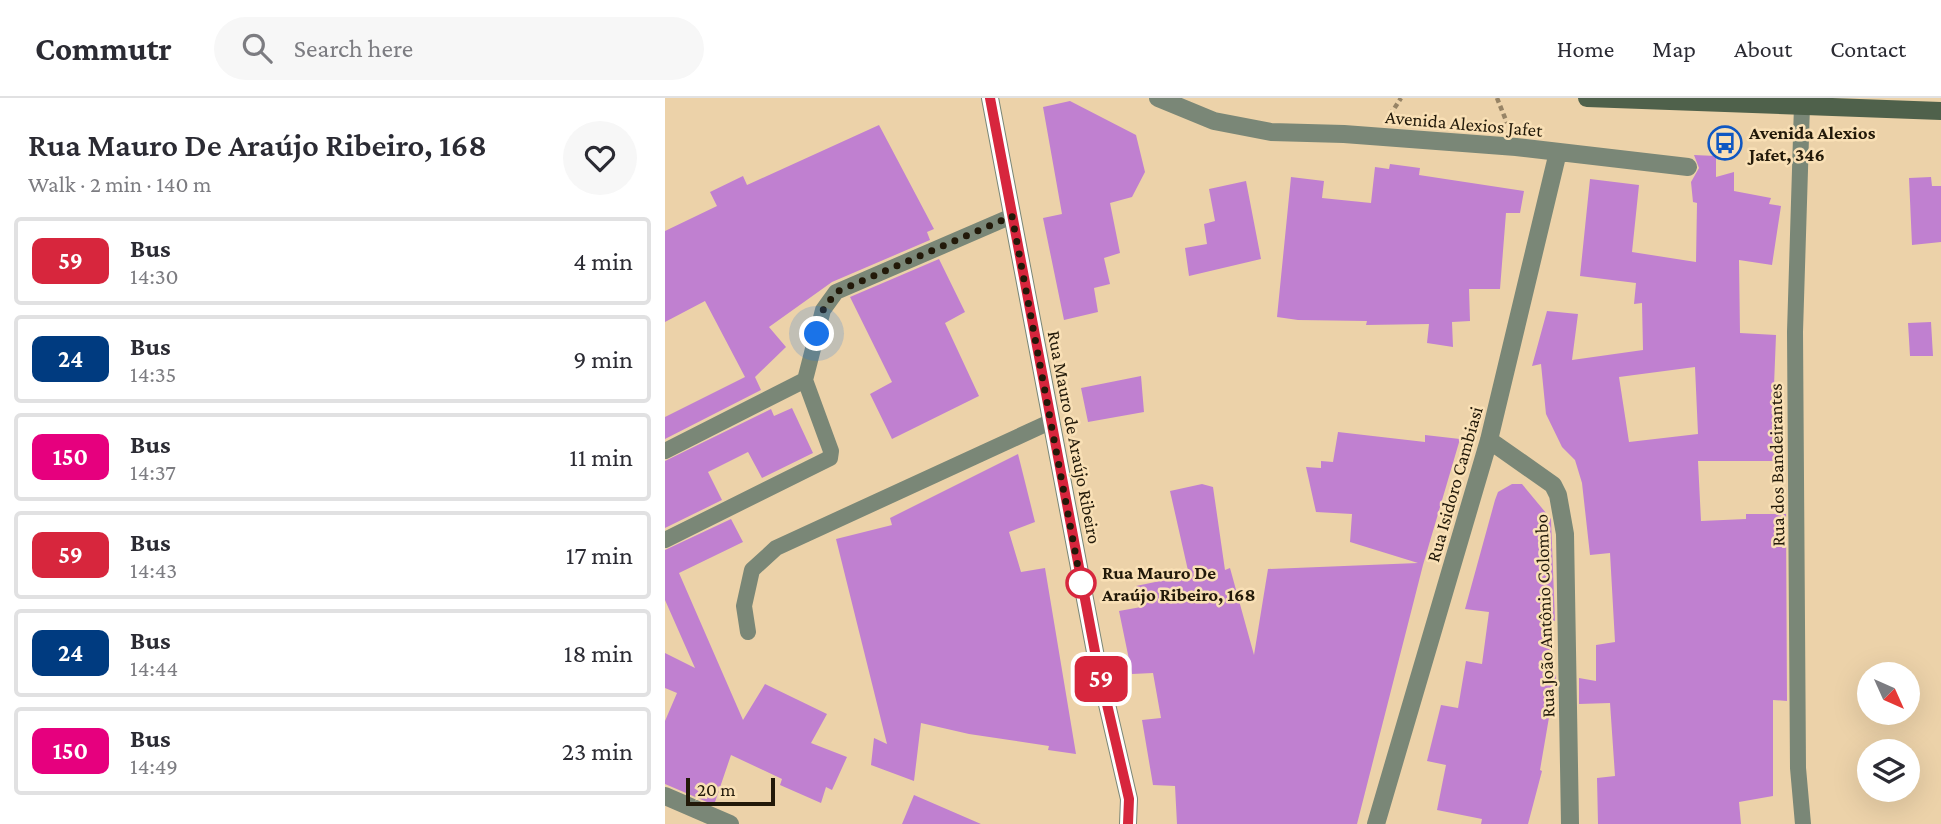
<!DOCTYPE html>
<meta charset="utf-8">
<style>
:root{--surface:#fff;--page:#f7f7f7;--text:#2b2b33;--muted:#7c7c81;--line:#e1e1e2}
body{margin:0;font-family:"Crimson Pro",serif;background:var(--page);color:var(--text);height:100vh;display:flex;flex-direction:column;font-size:26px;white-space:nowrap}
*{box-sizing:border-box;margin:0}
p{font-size:23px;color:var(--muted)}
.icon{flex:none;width:38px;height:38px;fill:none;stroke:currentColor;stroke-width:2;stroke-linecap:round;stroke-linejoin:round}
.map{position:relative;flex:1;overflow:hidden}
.details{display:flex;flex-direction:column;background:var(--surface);width:665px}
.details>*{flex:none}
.badge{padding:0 14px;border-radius:10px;font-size:24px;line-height:46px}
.needle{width:46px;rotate:135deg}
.controls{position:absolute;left:1192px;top:564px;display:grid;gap:14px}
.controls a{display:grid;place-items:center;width:63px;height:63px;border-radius:50%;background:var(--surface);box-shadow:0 7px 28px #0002;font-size:35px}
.scale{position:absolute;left:21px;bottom:18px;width:89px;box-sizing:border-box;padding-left:7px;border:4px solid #221909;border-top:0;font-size:19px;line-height:24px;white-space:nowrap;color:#221909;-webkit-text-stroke:5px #f9e0b6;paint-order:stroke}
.you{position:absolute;width:35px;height:35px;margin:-18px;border:5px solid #fff;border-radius:50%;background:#1a73e8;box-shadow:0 0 0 10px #1a73e833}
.map>.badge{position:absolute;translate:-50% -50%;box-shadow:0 0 0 4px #fff}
.round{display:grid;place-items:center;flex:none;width:74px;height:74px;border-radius:37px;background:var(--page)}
.overview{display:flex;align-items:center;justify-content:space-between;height:119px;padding:0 28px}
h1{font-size:33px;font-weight:600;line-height:52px}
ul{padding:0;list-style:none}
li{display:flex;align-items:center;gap:21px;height:88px;margin:0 14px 10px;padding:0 14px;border:4px solid var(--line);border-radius:7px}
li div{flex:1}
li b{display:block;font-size:26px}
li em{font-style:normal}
li .badge{min-width:77px;font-weight:700;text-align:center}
header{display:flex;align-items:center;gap:42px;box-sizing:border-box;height:98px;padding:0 35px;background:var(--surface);border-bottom:2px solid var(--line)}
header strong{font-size:33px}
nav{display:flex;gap:38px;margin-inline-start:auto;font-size:24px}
.search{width:490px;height:63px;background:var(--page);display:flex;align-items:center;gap:18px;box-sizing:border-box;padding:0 24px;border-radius:38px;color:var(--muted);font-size:26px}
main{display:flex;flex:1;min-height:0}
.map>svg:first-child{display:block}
.building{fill:#c080d0;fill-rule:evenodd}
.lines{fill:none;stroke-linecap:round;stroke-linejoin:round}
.path{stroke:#978466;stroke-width:4.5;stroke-dasharray:5 3.5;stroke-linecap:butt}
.lane{stroke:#7a8777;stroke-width:16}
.street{stroke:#7a8777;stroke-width:18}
.secondary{stroke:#4f614b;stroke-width:18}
.line-casing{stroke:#fff;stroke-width:16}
.line{stroke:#d7263d;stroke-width:10}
.walk{stroke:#221909;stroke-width:7;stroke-dasharray:0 12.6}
.stop-dot{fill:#fff;stroke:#d7263d;stroke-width:3.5}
.labels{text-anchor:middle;stroke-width:5;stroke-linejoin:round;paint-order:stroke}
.street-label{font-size:19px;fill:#221909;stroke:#f9e0b6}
.poi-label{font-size:19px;font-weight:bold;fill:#221909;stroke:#f9e0b6;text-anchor:start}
.stop-label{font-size:19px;font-weight:bold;fill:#221909;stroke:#f9e0b6;text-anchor:start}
</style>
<header>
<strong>Commutr</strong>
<div class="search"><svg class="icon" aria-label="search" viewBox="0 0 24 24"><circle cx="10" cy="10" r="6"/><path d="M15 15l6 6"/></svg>Search here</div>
<nav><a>Home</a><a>Map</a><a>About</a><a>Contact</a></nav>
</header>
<main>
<section class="details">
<div class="overview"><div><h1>Rua Mauro De Araújo Ribeiro, 168</h1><p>Walk · 2 min · 140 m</p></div><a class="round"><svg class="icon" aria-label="heart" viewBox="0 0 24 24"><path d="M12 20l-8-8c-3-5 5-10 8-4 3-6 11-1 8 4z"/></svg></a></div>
<ul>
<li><span class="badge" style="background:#d7263d;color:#fff">59</span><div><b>Bus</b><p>14:30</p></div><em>4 min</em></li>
<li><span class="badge" style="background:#003b80;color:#fff">24</span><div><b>Bus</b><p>14:35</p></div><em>9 min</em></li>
<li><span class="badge" style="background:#e6007e;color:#fff">150</span><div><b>Bus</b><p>14:37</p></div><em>11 min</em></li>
<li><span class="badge" style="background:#d7263d;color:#fff">59</span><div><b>Bus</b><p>14:43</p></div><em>17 min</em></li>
<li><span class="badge" style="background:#003b80;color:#fff">24</span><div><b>Bus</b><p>14:44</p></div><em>18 min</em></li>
<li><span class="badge" style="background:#e6007e;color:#fff">150</span><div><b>Bus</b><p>14:49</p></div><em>23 min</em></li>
</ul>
</section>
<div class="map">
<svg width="1276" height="726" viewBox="0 0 1276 726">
<rect width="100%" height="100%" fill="#ecd2a9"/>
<path class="building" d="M405 3 471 37 480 74 467 99 445 105 455 155 439 160 445 186 429 190 433 214 399 222 378 120 397 116 378 9Z
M214 27 269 131 262 134 265 142 167 184 104 229 121 249 90 279 96 292 0 341V319L80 279 40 203 0 224V133L52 108 45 94 78 78 82 87Z
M1029 57 1051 58V79L1069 74V93L1106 100 1104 106 1116 108 1107 167 1074 162 1075 235 1111 237 1109 288H1117V363H1033L1036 423 1081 421V416H1121L1122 603 1108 602V698L1074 704 1076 726H933L932 680 950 678 945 605 914 606V580L931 583V547L950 544 945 455 925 457 917 385 910 362 897 349 881 316 876 266 867 268 882 213 913 216 907 262 978 252 977 205 969 206 971 185 915 178 925 81 974 87 967 154 1031 164 1032 105 1028 104 1026 84 1034 70ZM1030 269 1033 336 964 344 954 279Z
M725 66 755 70 754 77 859 93 855 115H841L835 191H804L805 223 787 224 788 249 762 245 764 226 701 227 702 223 633 222 612 219 626 79 659 83 657 100 706 105 710 69 724 71Z
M1266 79 1267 88H1276V144L1247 147 1244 80Z
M581 83 596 161 524 178 520 150 542 146 539 126 550 123 544 91Z
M274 161 300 214 280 225 314 298 227 341 205 296 227 284 185 199Z
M1266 224 1268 258H1245L1243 225Z
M476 278 479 314 423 324 416 290Z
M127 310 148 355 97 380 83 354 43 374 57 402 0 430V363L106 311 109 318Z
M673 334 760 344V337L795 341 758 467 692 726H512L510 688 488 687 477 622 496 620 488 575 467 576 454 513 476 509 471 488 524 477 505 393 537 386 548 389 560 472 565 470 589 557 603 471 753 465 685 444 687 416 651 414 641 369 656 370V363L668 364Z
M353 356 370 424 344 434 356 474 380 470 411 656 383 652 384 648 304 636 256 625 249 683 206 667 209 640 222 646 171 441 227 427 225 420Z
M847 386H857L886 421 890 523 886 522V576L891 577V602H887L875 672 877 673 863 726H816L817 721 772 712 781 667 762 663 776 607 793 610 801 563 817 566 824 514 800 511 830 402 833 394Z
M66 421 78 444 14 475 78 622 100 586 162 616 146 645 182 659 167 692 161 689 156 705 115 687 117 681 66 657 49 707 0 686V623L12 595 0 590V555L30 570 0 502V452Z
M249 697 316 726H237Z"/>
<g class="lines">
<path class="path" d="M832 0 842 25
M725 17 736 0"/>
<path class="lane" d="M1137 7 1130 234 1133 670 1138 726
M0 353 140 282
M0 442 165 360 166 353 140 282 158 212 171 194 347 118
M83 534 79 508 87 472 111 450 385 324"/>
<path class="street" d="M325 0 431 559 464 701 463 726
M493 0 549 23 606 34 679 36 851 49 1023 69
M824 342 888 387 893 397 900 436 905 726
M0 698 65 726
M711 726 824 342 893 54"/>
<path class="secondary" d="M922 0 1276 13"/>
</g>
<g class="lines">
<defs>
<path id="line" d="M325 0 431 559 464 701 463 726"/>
</defs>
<use href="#line" class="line-casing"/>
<use href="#line" class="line"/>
<path class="walk" d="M152 236 158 212 171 194 347 118 416 485"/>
</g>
<defs>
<symbol id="bus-ring" viewBox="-11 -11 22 22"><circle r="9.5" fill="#f9e0b6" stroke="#0f57c2" stroke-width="1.5"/><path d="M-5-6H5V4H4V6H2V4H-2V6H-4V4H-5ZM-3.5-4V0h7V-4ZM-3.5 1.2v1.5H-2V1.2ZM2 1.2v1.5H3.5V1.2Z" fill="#0f57c2"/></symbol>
</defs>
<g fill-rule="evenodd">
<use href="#bus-ring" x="1041" y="26" width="38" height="38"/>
</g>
<circle class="stop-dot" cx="416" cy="485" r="14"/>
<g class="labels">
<g class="street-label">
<text transform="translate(799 25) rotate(5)" y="7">Avenida Alexios Jafet</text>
<text transform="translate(410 339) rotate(79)" y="7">Rua Mauro de Araújo Ribeiro</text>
<text transform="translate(1111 367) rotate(-91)" y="7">Rua dos Bandeirantes</text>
<text transform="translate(789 386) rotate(-74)" y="7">Rua Isidoro Cambiasi</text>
<text transform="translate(879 518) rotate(-92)" y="7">Rua João Antônio Colombo</text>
</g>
<g class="poi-label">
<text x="1084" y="41">Avenida Alexios<tspan x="1084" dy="22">Jafet, 346</tspan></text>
</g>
<g class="stop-label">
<text x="437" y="481">Rua Mauro De<tspan x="437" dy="22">Araújo Ribeiro, 168</tspan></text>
</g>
</g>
</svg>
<div class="controls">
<a><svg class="needle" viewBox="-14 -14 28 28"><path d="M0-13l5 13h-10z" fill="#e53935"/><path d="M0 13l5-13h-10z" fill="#7c7c81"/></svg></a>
<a><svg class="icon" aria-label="layers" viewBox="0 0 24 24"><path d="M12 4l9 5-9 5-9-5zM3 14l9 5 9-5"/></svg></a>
</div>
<div class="scale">20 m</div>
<div class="you" style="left:152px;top:236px"></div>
<b class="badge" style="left:436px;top:581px;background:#d7263d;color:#fff">59</b>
</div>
</main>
